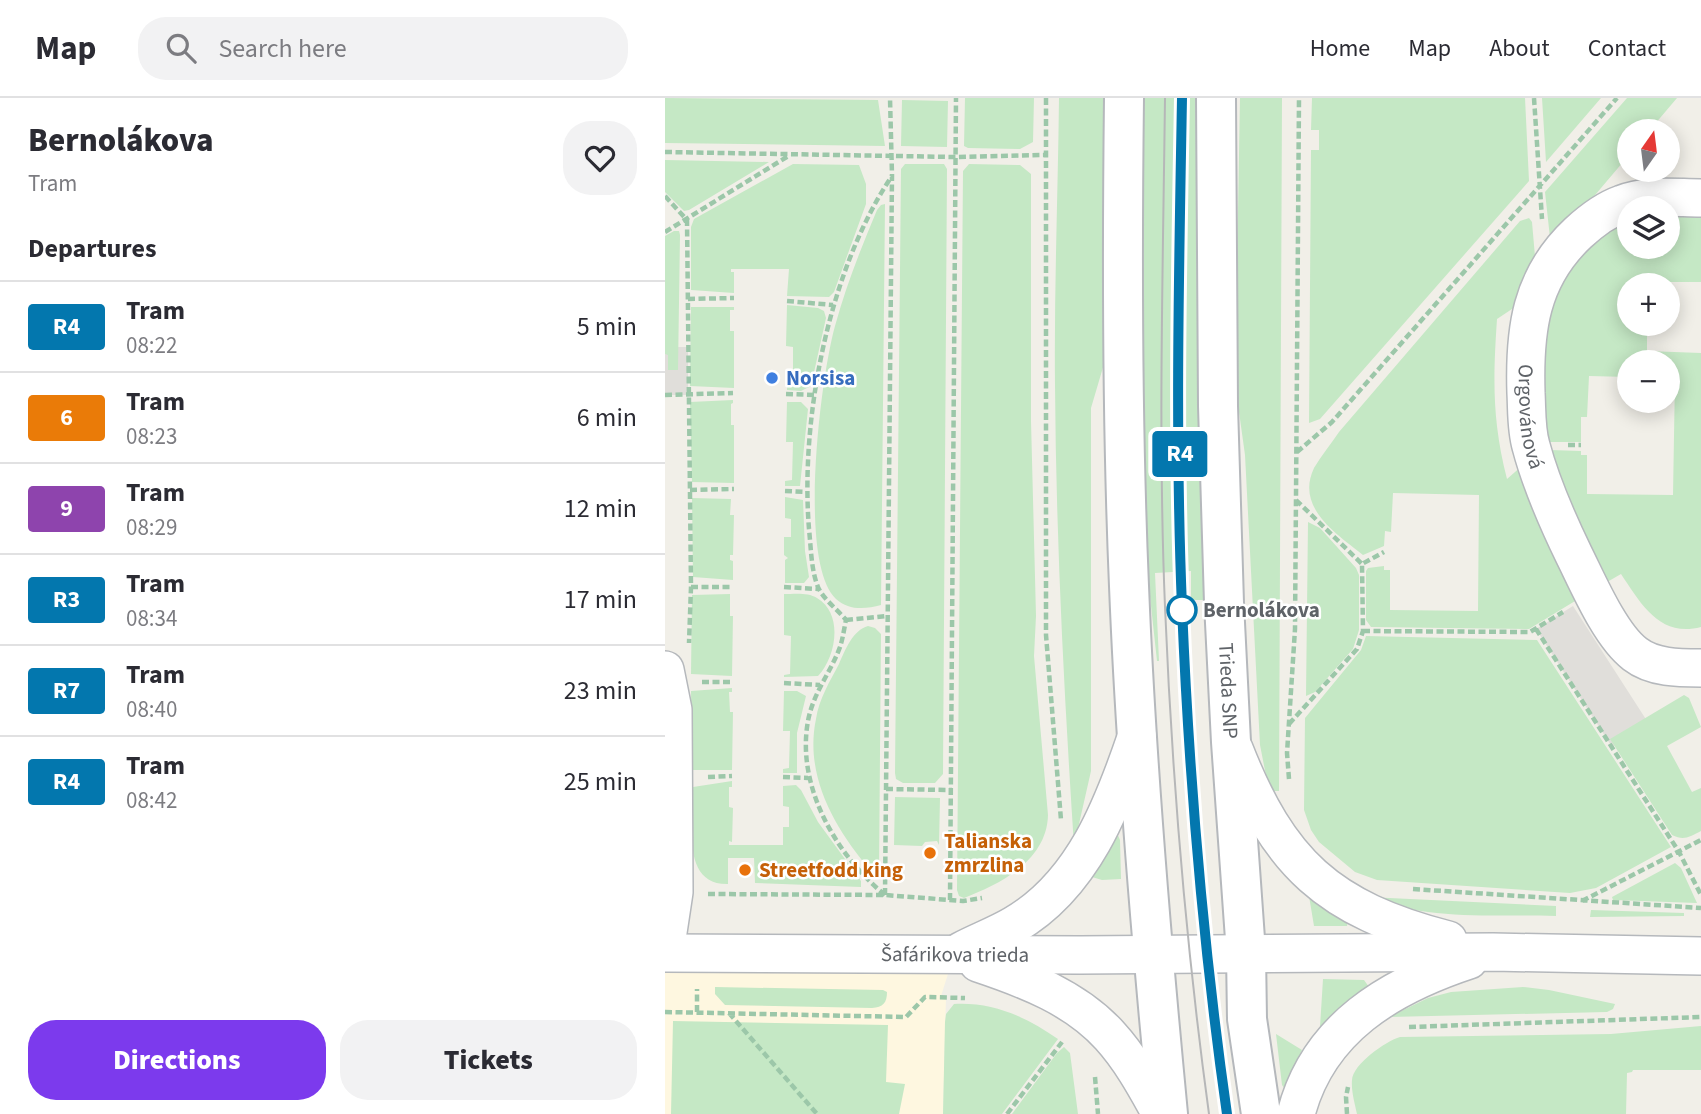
<!DOCTYPE html>
<meta charset="utf-8">
<style>
:root{--surface:#fff;--page:#f2f2f3;--text:#2b2b33;--muted:#7c7c81;--line:#e1e1e2;--accent:#7c3aed}
body{margin:0;font-family:"Source Sans 3",sans-serif;background:var(--page);color:var(--text);height:100vh;display:flex;flex-direction:column;font-size:26px;white-space:nowrap}
*{box-sizing:border-box;margin:0}
p{font-size:23px;color:var(--muted)}
.icon{flex:none;width:38px;height:38px;fill:none;stroke:currentColor;stroke-width:2;stroke-linecap:round;stroke-linejoin:round}
.map{position:relative;flex:1;overflow:hidden}
.sheet{display:flex;flex-direction:column;background:var(--surface);width:665px}
.sheet>*{flex:none}
.badge{padding:0 14px;border-radius:5px;font-size:24px;line-height:46px}
.needle{width:46px;rotate:14deg}
.buttons{position:absolute;left:952px;top:21px;display:grid;gap:14px}
.buttons a{display:grid;place-items:center;width:63px;height:63px;border-radius:50%;background:var(--surface);box-shadow:0 4px 18px #0003;font-size:35px}
.map>.badge{position:absolute;translate:-50% -50%;box-shadow:0 0 0 4px #fff}
h2{padding:0 28px;font-size:26px;line-height:63px}
.round{display:grid;place-items:center;flex:none;width:74px;height:74px;border-radius:28px;background:var(--page)}
.overview{display:flex;align-items:center;justify-content:space-between;height:119px;padding:0 28px}
h1{font-size:33px;font-weight:800;line-height:52px}
.primary-button{display:flex;gap:14px;margin-top:auto;padding:14px 28px}
.primary-button a{flex:1;height:80px;border-radius:28px;background:var(--accent);color:#fff;font-size:28px;font-weight:800;line-height:80px;text-align:center}
.primary-button a+a{background:var(--page);color:var(--text)}
ul{padding:0;list-style:none}
li{display:flex;align-items:center;gap:21px;height:91px;padding:0 28px;border-top:2px solid var(--line)}
li div{flex:1}
li b{display:block;font-size:26px}
li em{font-style:normal}
li .badge{min-width:77px;font-weight:700;text-align:center}
header{display:flex;align-items:center;gap:42px;box-sizing:border-box;height:98px;padding:0 35px;background:var(--surface);border-bottom:2px solid var(--line)}
header strong{font-size:33px}
nav{display:flex;gap:38px;margin-inline-start:auto;font-size:24px}
.search{width:490px;height:63px;background:var(--page);display:flex;align-items:center;gap:18px;box-sizing:border-box;padding:0 24px;border-radius:28px;color:var(--muted);font-size:26px}
main{display:flex;flex:1;min-height:0}
.map>svg:first-child{display:block}
.commercial{fill:#fef7e0}
.industrial{fill:#e0deda}
.green{fill:#c5e8c5}
.lines{fill:none;stroke-linecap:round;stroke-linejoin:round}
.minor-casing{stroke:#b5b8bc;stroke-width:40}
.tertiary-casing{stroke:#b5b8bc;stroke-width:42}
.path{stroke:#9cc7a9;stroke-width:4.5;stroke-dasharray:7 3.5;stroke-linecap:butt}
.minor{stroke:#fff;stroke-width:37}
.tertiary{stroke:#fff;stroke-width:38}
.tram{stroke:#b6b7b8;stroke-width:2}
.line-casing{stroke:#fff;stroke-width:16}
.line{stroke:#0377ae;stroke-width:10}
.shop-dot{fill:#3f7fe0;stroke:#fff;stroke-width:2.5}
.stop-dot{fill:#fff;stroke:#0377ae;stroke-width:3.5}
.food-dot{fill:#e8710a;stroke:#fff;stroke-width:2.5}
.labels{text-anchor:middle;stroke-width:5;stroke-linejoin:round;paint-order:stroke}
.shop-label{font-size:21px;font-weight:bold;fill:#366cbe;stroke:#fff;text-anchor:start}
.street-label{font-size:21px;fill:#5f6368;stroke:#fff}
.stop-label{font-size:21px;font-weight:bold;fill:#5f6368;stroke:#fff;text-anchor:start}
.food-label{font-size:21px;font-weight:bold;fill:#c56008;stroke:#fff;text-anchor:start}
</style>
<header>
<strong>Map</strong>
<div class="search"><svg class="icon" aria-label="search" viewBox="0 0 24 24"><circle cx="10" cy="10" r="6"/><path d="M15 15l6 6"/></svg>Search here</div>
<nav><a>Home</a><a>Map</a><a>About</a><a>Contact</a></nav>
</header>
<main>
<section class="sheet">
<div class="overview"><div><h1>Bernolákova</h1><p>Tram</p></div><a class="round"><svg class="icon" aria-label="heart" viewBox="0 0 24 24"><path d="M12 20l-8-8c-3-5 5-10 8-4 3-6 11-1 8 4z"/></svg></a></div>
<h2>Departures</h2>
<ul>
<li><span class="badge" style="background:#0377ae;color:#fff">R4</span><div><b>Tram</b><p>08:22</p></div><em>5 min</em></li>
<li><span class="badge" style="background:#ea7b08;color:#fff">6</span><div><b>Tram</b><p>08:23</p></div><em>6 min</em></li>
<li><span class="badge" style="background:#8e44ad;color:#fff">9</span><div><b>Tram</b><p>08:29</p></div><em>12 min</em></li>
<li><span class="badge" style="background:#0377ae;color:#fff">R3</span><div><b>Tram</b><p>08:34</p></div><em>17 min</em></li>
<li><span class="badge" style="background:#0377ae;color:#fff">R7</span><div><b>Tram</b><p>08:40</p></div><em>23 min</em></li>
<li><span class="badge" style="background:#0377ae;color:#fff">R4</span><div><b>Tram</b><p>08:42</p></div><em>25 min</em></li>
</ul>
<div class="primary-button"><a>Directions</a><a>Tickets</a></div>
</section>
<div class="map">
<svg width="1036" height="1016" viewBox="0 0 1036 1016">
<rect width="100%" height="100%" fill="#f1efe8"/>
<path class="commercial" d="M0 855 289 857 276 898 281 899 278 1016H0Z"/>
<path class="industrial" d="M0 249H23V297H0Z
M908 508 984 626 947 649 871 531Z"/>
<path class="green" d="M0 0 213 2 220 48 0 45Z
M300 0H369L368 44 355 51 303 50 299 48Z
M394 0H441L439 266 426 310V673L409 748C399 594 391 441 390 287 389 191 393 95 394 0Z
M479 0H538L535 375 539 502H526V473L490 475 494 563H492L481 462 478 331Z
M575 0H617L614 693H604L595 647 580 357 570 285Z
M647 0H860L864 83 655 321 644 325 646 52H654V32H646Z
M877 0H936L881 64Z
M962 0H1012L984 33H964V57L886 149 880 94Z
M237 2 283 3 282 49 236 48Z
M0 62 104 64 24 112 19 113 0 94Z
M128 66 194 67 201 86V106L169 194 164 199 122 198 124 171H66V174H69V195L26 192V129L29 121Z
M240 66H279L282 71 278 676 270 685H238L231 681 230 675 236 71Z
M304 66 355 67 366 76V323L371 518 369 558 383 717C382 762 336 786 299 800L294 798 292 792 298 73Z
M220 106 216 507C201 511 184 513 171 501 132 464 156 277 170 228 181 188 196 150 212 112L216 107Z
M1003 113H1036V184H983V187H964V226H982V253L1036 255V529C995 540 976 506 956 476L937 487 932 478 885 352 916 353V357H922V396L1008 397 1010 280H1003V264H964V279L924 278 922 319H916V344H882L877 310V223L912 156 964 118V149H1003Z
M864 120 867 124 871 170 856 205 832 221C828 281 827 322 842 381L858 367 915 500 864 531 706 529 701 522V473L703 470 719 468V472H725V512L813 513 814 397 728 395 726 434 720 433 719 448 698 457C672 436 630 410 649 370 656 358 666 346 674 334L855 123Z
M9 133H14L15 137 13 272H3V257L0 256V138Z
M122 207 153 210 159 213 161 220 146 288 136 293 122 292V287H128V249L121 248Z
M26 209H69V212H65V233H69V290L25 288Z
M68 302V305L66 306V327H69V385L27 384 25 304Z
M122 304H136L143 311 135 388H120V383L127 382 128 344H121Z
M120 399 138 402 140 453 144 479 139 485H120V462L123 460 119 457V439H126V421L120 420Z
M27 400 66 401 65 417H69L68 457H65V462L68 463V482L28 479Z
M643 424 655 430 691 470 694 477V532L688 551 650 594 641 598Z
M65 496V518H68L67 578 26 576 27 497Z
M119 496C129 496 143 494 152 500 179 516 171 559 153 578L119 579V577L125 576 126 538 119 537Z
M203 528 210 530 216 536 214 774 206 773C170 731 139 678 151 621 154 601 165 583 174 566 180 552 188 532 203 528Z
M701 538 872 542 1006 749 931 790 905 795 712 782 690 774 654 744 646 732 639 712 640 620 696 552Z
M67 590V594H64L65 614H68L67 672H27L26 593Z
M119 593H132L141 598 132 635V675H118V671L124 670 125 633H118Z
M1019 597 1024 600 1036 629 1002 648 1027 694 1036 690V733C1024 739 1019 743 1007 737L945 641Z
M67 683V689H64V709L68 710 67 744 64 743V747H118V729H124V709L118 708V688L131 687 136 692 153 724 196 783V789L90 785 89 760H63V786C15 787 28 722 28 689Z
M230 699 275 700 274 747 272 743 260 744 257 748 229 747Z
M452 735 455 742 456 781 437 782 427 779Z
M1010 765 1016 770 1032 805 948 802 947 799Z
M643 792 683 822 682 828H649Z
M703 799 891 808V818C828 816 762 823 703 799Z
M926 812 1019 815V818L925 819Z
M658 881 699 882 704 889 655 929Z
M50 889 218 892 222 894C222 905 218 909 207 910L60 907 50 896Z
M858 889 884 892 950 906 948 911 942 914 724 919 763 900 786 894Z
M289 906C329 904 361 919 393 941L337 1016H278L280 924 281 916Z
M8 923 223 927 221 984 240 986 234 1016H6Z
M1036 928V972H968L967 974 962 975 961 1016H692C690 1006 686 993 687 982 688 966 721 943 735 939L946 936Z
M611 936 637 952 620 991 617 987Z
M399 949 405 955 413 1016H347L392 955Z"/>
<g class="lines">
<defs>
<g id="minor">
<path id="s1" d="M1036 100C1010 100 981 96 957 106 940 112 926 123 913 135 865 180 859 233 861 295 862 313 861 331 866 348 876 386 892 422 909 457 923 485 945 537 970 556 988 570 1014 570 1036 570"/>
<path d="M0 572 8 612 9 794 0 854"/>
<path d="M569 651C614 766 663 811 783 842"/>
<path d="M296 853C313 844 332 837 349 827 418 787 448 708 472 637"/>
<path id="s2" d="M0 855 415 857 828 854 1036 858"/>
<path d="M313 865C361 881 411 900 445 938 466 961 481 989 496 1016"/>
<path d="M631 1016C653 930 725 888 804 862"/>
</g>
<g id="tertiary">
<path d="M459 0C457 163 457 325 464 488 471 664 486 840 503 1016"/>
<path id="s3" d="M551 0 553 308 559 505 566 644 581 855 582 921 596 1016"/>
</g>
</defs>
<use href="#minor" class="minor-casing"/>
<use href="#tertiary" class="tertiary-casing"/>
<path class="path" d="M381 0V537L396 722
M869 0 877 121
M0 54 289 59 380 57
M0 98 22 122 26 489 24 545
M0 134 125 57
M23 201 69 200
M122 203 168 207
M121 296 150 297
M0 297 68 295
M903 347H916
M632 354 667 324 952 0
M25 392 69 391
M120 393 141 394
M631 402 697 466
M26 489H68
M119 489 153 491
M181 522 222 518
M871 531 1014 754 1036 797
M698 533 865 534 898 514
M37 584H67
M119 585 155 587
M624 626 692 551 698 533 697 466 719 454
M43 679 67 678
M118 679 143 680
M624 681 622 655 630 531 634 0
M221 691 287 692
M748 791 1036 810
M43 796 220 797 298 803 317 800
M220 797 227 77 225 0
M220 797C171 757 131 688 143 623 148 595 166 574 175 549 178 540 179 531 181 522 173 512 158 501 153 489 146 472 146 449 144 431 135 320 164 171 227 78
M285 802 291 0
M917 803 1036 742
M0 914 241 919 260 899 300 900
M32 914V891
M64 915 152 1016
M744 929 1036 919
M430 979 433 1016
M342 1016 397 944
M682 1016 681 999 683 989"/>
<use href="#minor" class="minor"/>
<use href="#tertiary" class="tertiary"/>
<path class="tram" d="M500 0C498 170 493 340 500 509 507 679 521 848 544 1016
M517 0C515 169 510 340 517 509 524 679 538 848 562 1016"/>
</g>
<g class="lines">
<defs>
<path id="line" d="M517 0C514 169 510 340 517 509 524 679 538 848 562 1016"/>
</defs>
<use href="#line" class="line-casing"/>
<use href="#line" class="line"/>
</g>
<circle class="shop-dot" cx="107" cy="280" r="7"/>
<circle class="stop-dot" cx="517" cy="512" r="14"/>
<g class="food-dot">
<circle cx="265" cy="755" r="7"/>
<circle cx="80" cy="772" r="7"/>
</g>
<g class="labels">
<g class="shop-label">
<text x="121" y="287">Norsisa</text>
</g>
<g class="street-label">
<text dy="7" stroke="none"><textPath href="#s1" startOffset="331">Orgovánová</textPath></text>
<text dy="7" stroke="none"><textPath href="#s3" startOffset="593">Trieda SNP</textPath></text>
<text dy="7" stroke="none"><textPath href="#s2" startOffset="290">Šafárikova trieda</textPath></text>
</g>
<g class="stop-label">
<text x="538" y="519">Bernolákova</text>
</g>
<g class="food-label">
<text x="279" y="750">Talianska<tspan x="279" dy="24">zmrzlina</tspan></text>
<text x="94" y="779">Streetfodd king</text>
</g>
</g>
</svg>
<div class="buttons">
<a><svg class="needle" viewBox="-14 -14 28 28"><path d="M0-13l5 13h-10z" fill="#e53935"/><path d="M0 13l5-13h-10z" fill="#7c7c81"/></svg></a>
<a><svg class="icon" aria-label="layers" viewBox="0 0 24 24"><path d="M12 4l9 5-9 5-9-5zM3 14l9 5 9-5"/></svg></a>
<a>+</a>
<a>−</a>
</div>
<b class="badge" style="left:515px;top:356px;background:#0377ae;color:#fff">R4</b>
</div>
</main>
